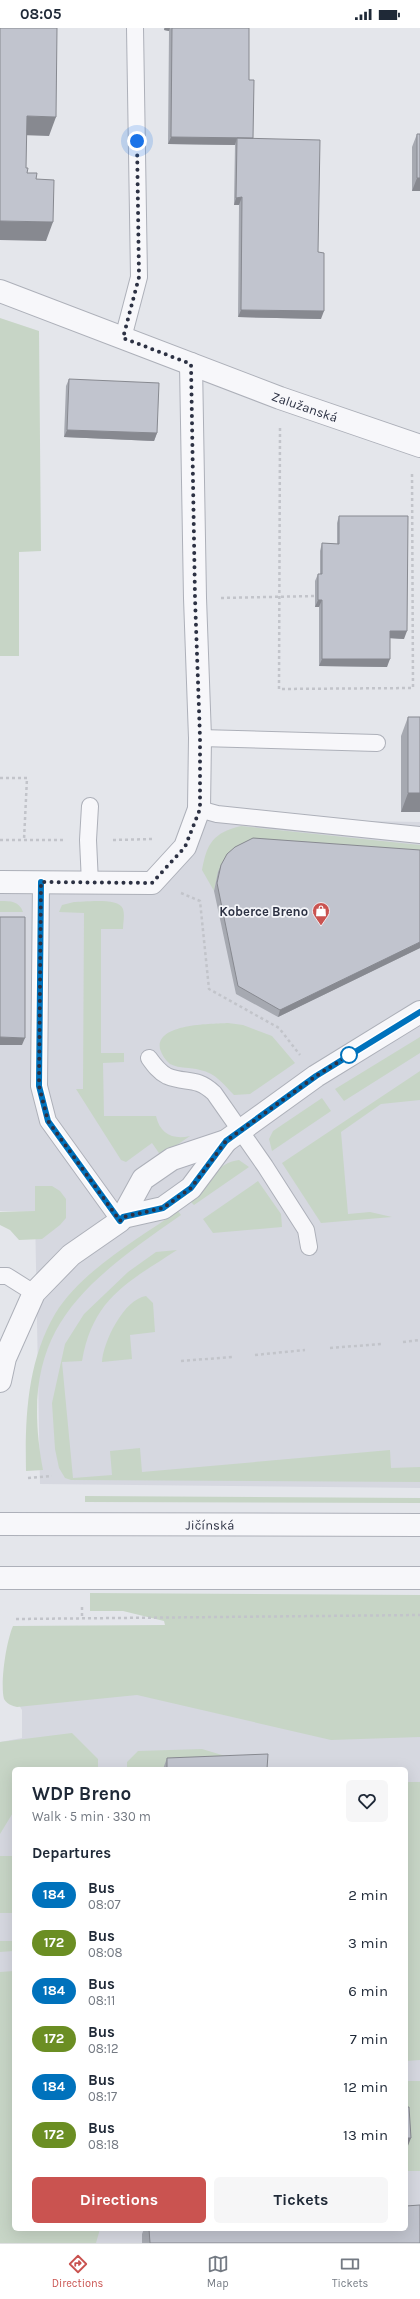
<!DOCTYPE html>
<meta charset="utf-8">
<style>
:root{--surface:#fff;--page:#f6f6f7;--text:#1f2937;--muted:#747a83;--line:#e0e1e3;--accent:#ca5350}
body{margin:0;font-family:Karla,sans-serif;background:var(--page);color:var(--text);height:100vh;display:flex;flex-direction:column;font-size:15px;white-space:nowrap}
*{box-sizing:border-box;margin:0}
p{font-size:13px;color:var(--muted)}
.icon{flex:none;width:22px;height:22px;fill:none;stroke:currentColor;stroke-width:2;stroke-linecap:round;stroke-linejoin:round}
.map{position:relative;flex:1;overflow:hidden}
.sheet{position:absolute;left:12px;top:1739px;width:396px;height:464px;display:flex;flex-direction:column;background:var(--surface);border-radius:6px;box-shadow:0 4px 16px #0002}
.sheet>*{flex:none}
.badge{padding:0 8px;border-radius:13px;font-size:14px;line-height:26px}
.you{position:absolute;width:20px;height:20px;margin:-10px;border:3px solid #fff;border-radius:50%;background:#1a73e8;box-shadow:0 0 0 6px #1a73e833}
.map>.badge{position:absolute;translate:-50% -50%;box-shadow:0 0 0 2px #fff}
h2{padding:0 20px;font-size:15px;line-height:36px}
.round{display:grid;place-items:center;flex:none;width:42px;height:42px;border-radius:6px;background:var(--page)}
.headline{display:flex;align-items:center;justify-content:space-between;height:68px;padding:0 20px}
h1{font-size:19px;font-weight:700;line-height:30px}
.primary-button{display:flex;gap:8px;margin-top:auto;padding:8px 20px}
.primary-button a{flex:1;height:46px;border-radius:6px;background:var(--accent);color:#fff;font-size:16px;font-weight:700;line-height:46px;text-align:center}
.primary-button a+a{background:var(--page);color:var(--text)}
ul{padding:0;list-style:none}
li{display:flex;align-items:center;gap:12px;height:48px;padding:0 20px}
li div{flex:1}
li b{display:block;font-size:15px}
li em{font-style:normal}
li .badge{min-width:44px;font-weight:700;text-align:center}
.status{display:flex;justify-content:space-between;align-items:center;height:28px;padding:0 20px;background:var(--surface);direction:ltr}
.status svg{height:11px;fill:currentColor}
.tabs{display:flex;justify-content:space-around;align-items:center;height:56px;border-top:1px solid var(--line);background:var(--surface);font-size:11px;color:var(--muted)}
.tabs a{display:grid;justify-items:center;gap:2px}
.tabs .current{color:var(--accent)}
.map>svg:first-child{display:block}
.built{fill:#d6d8e0;fill-rule:evenodd}
.green{fill:#c7d5c6}
.lines{fill:none;stroke-linecap:round;stroke-linejoin:round}
.service-casing{stroke:#adb0b9;stroke-width:18}
.minor-casing{stroke:#adb0b9;stroke-width:24}
.tertiary-casing{stroke:#adb0b9;stroke-width:24}
.path{stroke:#c2c4ca;stroke-width:2.5;stroke-dasharray:3 3;stroke-linecap:butt}
.service{stroke:#f7f7fa;stroke-width:16}
.minor{stroke:#f7f7fa;stroke-width:22}
.tertiary{stroke:#f7f7fa;stroke-width:22}
.wall{fill:#a6a9b1}
.shaded-wall{fill:#878990}
.building{fill:#c1c4ce;stroke:#878990}
.line-casing{stroke:#fff;stroke-width:9}
.line{stroke:#0072bc;stroke-width:6}
.walk{stroke:#2c3143;stroke-width:4;stroke-dasharray:0 7.2}
.stop-dot{fill:#fff;stroke:#0072bc;stroke-width:2}
.labels{text-anchor:middle;stroke-width:3.5;stroke-linejoin:round;paint-order:stroke}
.street-label{font-size:13px;fill:#2c3143;stroke:#f4f5f9}
.poi-label{font-size:13px;font-weight:bold;fill:#2c3143;stroke:#f4f5f9;text-anchor:end}
</style>
<div class="status"><b>08:05</b><svg viewBox="0 0 49 12"><path d="M0 12V9h3v3zM5 12V6h3v6zM10 12V3h3v9zM15 12V0h3v12zM26 1h20v11H26zM47 4h2v5h-2z"/></svg></div>
<div class="map">
<svg width="420" height="2215" viewBox="0 0 420 2215">
<rect width="100%" height="100%" fill="#e4e6eb"/>
<path class="built" d="M207 790 420 794V1460L40 1456 35 1184 0 1183V852H146Z
M420 1608V2215H0V1714L22 1710V1682L11 1664ZM14 1741H406V2201H14Z"/>
<path class="green" d="M0 290 39 303 41 523 19 524V628H0Z
M241 798 420 817V829L225 834 218 844 214 863 202 842C207 815 213 805 241 798Z
M0 873C11 873 19 873 23 884H0Z
M74 874C84 874 119 869 123 881 125 887 123 895 123 901H101V1025H124V1034L103 1035 104 1088H156C160 1106 173 1112 190 1108L161 1128 152 1115 126 1134 121 1132 76 1061H83L84 885 59 884 62 877Z
M228 995 243 997 272 1008 295 1035 250 1066 234 1067C224 1057 216 1045 200 1042 190 1039 180 1041 170 1036 165 1032 162 1027 160 1021 155 995 213 996 228 995Z
M420 1009V1025L344 1073 335 1061Z
M420 1043V1072L381 1076 341 1104 348 1186 370 1184 392 1189 321 1195 282 1135Z
M322 1070 331 1083 272 1123 269 1111 273 1103Z
M239 1132 249 1139 194 1177 191 1174C204 1158 217 1134 239 1132Z
M258 1153 281 1186 282 1199 213 1205 203 1191Z
M35 1158H52L60 1163 66 1171V1190L60 1197 42 1211 19 1212 10 1202 0 1197V1184L35 1183Z
M178 1183 181 1187C78 1259 17 1304 43 1442L26 1443C25 1390 27 1334 55 1286 81 1243 138 1211 178 1183Z
M177 1222C128 1254 93 1270 82 1333L62 1334 73 1450 112 1447 110 1423 140 1420 142 1444 390 1422 391 1440 420 1439V1454L71 1452 65 1450 59 1440 55 1421 52 1375 65 1316 84 1286 128 1244 156 1224Z
M146 1268 153 1275 155 1304 130 1307 132 1331 102 1334C103 1314 124 1271 146 1268Z
M85 1468 420 1470V1475L85 1474Z
M90 1565 420 1567V1709L331 1712 137 1667 17 1679C12 1678 7 1676 4 1671 0 1656 6 1614 13 1598L165 1597 164 1593 123 1583H90Z
M72 1705 98 1731V1741H14V1783L0 1806V1714Z
M202 1721 262 1739V1741H127V1734L138 1723Z
M406 1754H420V2032L406 2033Z
M0 1828H14V1885H0Z
M0 1913H14V1923L0 1924Z
M14 1943V2201H100L96 2215H0V1944Z
M406 2053H420V2143H407L408 2152H406Z"/>
<g class="lines">
<defs>
<path id="service" d="M123 310 139 249 135 0
M200 710 377 715
M90 778 88 812 90 855
M199 781 217 786 420 807
M41 854 39 1058 48 1093 120 1193
M149 1030C154 1037 159 1044 167 1048 186 1056 196 1048 214 1065L265 1138 306 1202 309 1219
M0 1248H7L34 1265"/>
<g id="minor">
<path id="s1" d="M0 263 280 370 420 418"/>
<path d="M0 854 152 855 185 819 199 781 200 710 195 570 191 336"/>
</g>
<g id="tertiary">
<path d="M123 1189 163 1180 191 1160 226 1113"/>
<path d="M0 1353 5 1330 34 1265 71 1227 120 1193 143 1151 172 1131 226 1113 316 1048 420 984"/>
<path id="s2" d="M0 1496 420 1497"/>
<path d="M0 1550H420"/>
</g>
</defs>
<use href="#service" class="service-casing"/>
<use href="#minor" class="minor-casing"/>
<use href="#tertiary" class="tertiary-casing"/>
<path class="path" d="M280 400 279 661 413 660 412 444
M221 570 315 568
M0 750H27L24 812
M0 812H64
M113 812 154 811
M181 865 200 873 209 961 279 1000 300 1027
M403 1314 420 1312
M330 1320 381 1316
M255 1327 305 1322
M181 1333 232 1329
M28 1450 52 1448
M82 1579V1591
M16 1591 420 1587"/>
<use href="#service" class="service"/>
<use href="#minor" class="minor"/>
<use href="#tertiary" class="tertiary"/>
</g>
<path class="wall" d="M164 0H249V52L253 111 318 224 321 291 238 289 239 177H234L235 117 168 116 169 3 164 2Z
M417 106H420V163H412V119Z
M69 351 157 405 154 413 64 409 66 358Z
M339 488 404 611 390 610 387 639 319 638V579H315V553L318 546H320V523L322 515 337 516V495Z
M408 689H420V784H401V708Z
M420 822V920L278 989 236 966 214 863 218 844 221 837Z
M167 1730 267 1741H163Z
M144 2201H406L420 2215H142V2206Z"/>
<path class="shaded-wall" d="M165 0H170L169 3 164 2Z
M27 88 56 89 49 108 20 107Z
M171 109 253 110 251 117 237 110 235 117 168 116Z
M417 150H420V163H412Z
M242 169 239 177H234L236 170Z
M0 193 53 194 46 213 0 212Z
M241 282 324 283 321 291 238 289Z
M67 402 157 405 154 413 64 409Z
M318 572H322L319 579H315Z
M390 603H407L404 611 387 610Z
M322 631H390L387 639 319 638Z
M408 765H420V784H401Z
M420 914V920L278 989 280 982Z
M0 1009 25 1010 22 1017H0Z
M406 2110H411L406 2123Z"/>
<path class="building" d="M0 0H57L56 89 27 88 26 140H28L27 145H37L36 151 54 152 53 194 0 193Z
M172 0H249V52H254L253 110 171 109Z
M417 106H420V150H417Z
M237 110 320 112 318 224 324 225V283L241 282 242 169 236 170Z
M69 351 159 355 157 405 67 402Z
M339 488H408L407 603H390V631H322V572H318V546H322V515L339 516Z
M408 689H420V765H408Z
M253 810 420 822V914L280 982 238 958 217 855 221 837 227 826 235 819Z
M0 889H25V1010L0 1009Z
M268 1726 267 1741H167V1730Z
M406 2079H409L411 2110H406Z
M420 2177V2215H150L149 2201H406V2178Z"/>
<g class="lines">
<defs>
<path id="line" d="M41 854 39 1058 48 1093 120 1193 123 1189 163 1180 191 1160 226 1113 316 1048 420 984"/>
</defs>
<use href="#line" class="line-casing"/>
<use href="#line" class="line"/>
<path class="walk" d="M137 113 139 249 123 310 191 336 195 570 200 710V781L185 819 152 855 41 854 39 1058 48 1093 120 1193 123 1189 163 1180 191 1160 226 1113 316 1048 354 1024 349 1027"/>
</g>
<defs>
<symbol id="shop-pin" viewBox="-11 -11 22 30"><path d="M0 17L-7.5 6A9.5 9.5 0 1 1 7.5 6Z" fill="#ca5350" stroke="#f4f5f9"/><path d="M-5-2.5h2.3a2.7 3.5 0 0 1 5.4 0H5L5.5 6h-11ZM-1.5-2.5h3a1.5 2.3 0 0 0-3 0Z" fill="#fff"/></symbol>
</defs>
<g fill-rule="evenodd">
<use href="#shop-pin" x="311" y="873" width="20" height="27"/>
</g>
<circle class="stop-dot" cx="349" cy="1027" r="8"/>
<g class="labels">
<g class="street-label">
<text dy="5" stroke="none"><textPath href="#s1" startOffset="326">Zalužanská</textPath></text>
<text dy="5" stroke="none"><textPath href="#s2" startOffset="210">Jičínská</textPath></text>
</g>
<g class="poi-label">
<text x="308" y="888">Koberce Breno</text>
</g>
</g>
</svg>
<div class="you" style="left:137px;top:113px"></div>
<section class="sheet">
<div class="headline"><div><h1>WDP Breno</h1><p>Walk · 5 min · 330 m</p></div><a class="round"><svg class="icon" aria-label="heart" viewBox="0 0 24 24"><path d="M12 20l-8-8c-3-5 5-10 8-4 3-6 11-1 8 4z"/></svg></a></div>
<h2>Departures</h2>
<ul>
<li><span class="badge" style="background:#0072bc;color:#fff">184</span><div><b>Bus</b><p>08:07</p></div><em>2 min</em></li>
<li><span class="badge" style="background:#6b8e23;color:#fff">172</span><div><b>Bus</b><p>08:08</p></div><em>3 min</em></li>
<li><span class="badge" style="background:#0072bc;color:#fff">184</span><div><b>Bus</b><p>08:11</p></div><em>6 min</em></li>
<li><span class="badge" style="background:#6b8e23;color:#fff">172</span><div><b>Bus</b><p>08:12</p></div><em>7 min</em></li>
<li><span class="badge" style="background:#0072bc;color:#fff">184</span><div><b>Bus</b><p>08:17</p></div><em>12 min</em></li>
<li><span class="badge" style="background:#6b8e23;color:#fff">172</span><div><b>Bus</b><p>08:18</p></div><em>13 min</em></li>
</ul>
<div class="primary-button"><a>Directions</a><a>Tickets</a></div>
</section>
</div>
<nav class="tabs">
<a class="current"><svg class="icon" aria-label="directions" viewBox="0 0 24 24"><path d="M12 3l9 9-9 9-9-9zM9 14v-3h6M13 9l2 2-2 2"/></svg>Directions</a>
<a><svg class="icon" aria-label="map" viewBox="0 0 24 24"><path d="M3 6l6-2 6 2 6-2v14l-6 2-6-2-6 2zM9 4v14M15 6v14"/></svg>Map</a>
<a><svg class="icon" aria-label="tickets" viewBox="0 0 24 24"><path d="M3 7h18v10H3zM15 7v10"/></svg>Tickets</a>
</nav>
